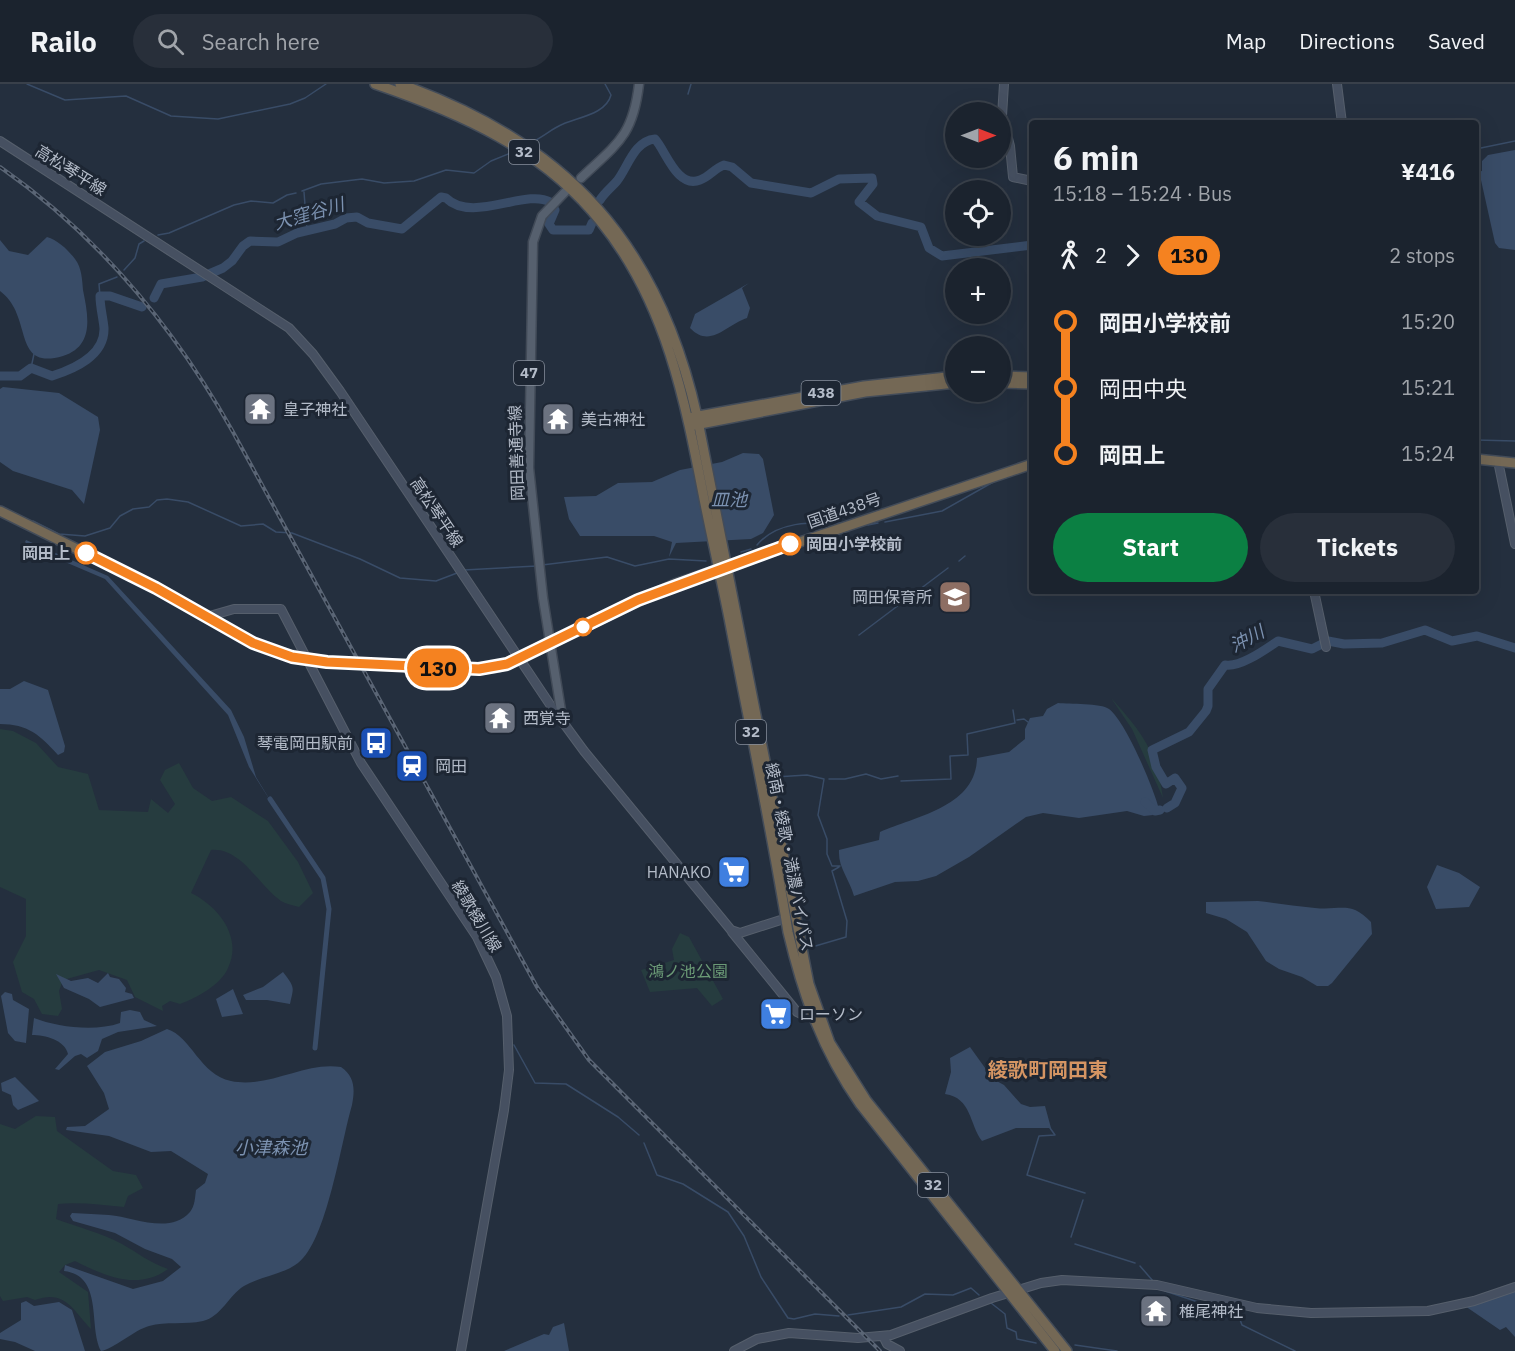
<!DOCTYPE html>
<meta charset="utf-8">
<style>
:root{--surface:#1b232e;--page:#282f3a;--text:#f1f3f6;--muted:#a0a4aa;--line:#39404a;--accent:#0b8043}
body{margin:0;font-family:"IBM Plex Sans","Noto Sans JP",sans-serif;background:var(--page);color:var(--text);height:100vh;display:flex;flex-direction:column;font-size:22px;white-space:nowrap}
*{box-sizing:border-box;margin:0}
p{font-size:20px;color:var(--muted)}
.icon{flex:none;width:33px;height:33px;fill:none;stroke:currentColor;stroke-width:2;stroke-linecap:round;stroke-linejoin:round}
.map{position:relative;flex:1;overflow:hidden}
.details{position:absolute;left:1029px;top:36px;width:450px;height:474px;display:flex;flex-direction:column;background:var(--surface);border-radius:6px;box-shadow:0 6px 24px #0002,0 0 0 2px var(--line)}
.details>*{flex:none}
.badge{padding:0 12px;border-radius:20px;font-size:21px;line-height:39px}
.needle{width:39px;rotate:90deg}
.controls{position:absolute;left:945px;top:18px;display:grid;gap:12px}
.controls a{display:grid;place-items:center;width:66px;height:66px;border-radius:50%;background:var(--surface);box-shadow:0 6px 24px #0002,0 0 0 2px var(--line);font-size:30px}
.map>.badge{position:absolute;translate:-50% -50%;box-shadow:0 0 0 3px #fff}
.legs{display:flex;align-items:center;gap:9px;height:66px;padding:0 24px;font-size:20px}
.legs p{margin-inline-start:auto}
.summary{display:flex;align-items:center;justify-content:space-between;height:102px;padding:0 24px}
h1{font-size:33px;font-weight:700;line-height:45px}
.primary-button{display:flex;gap:12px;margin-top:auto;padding:12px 24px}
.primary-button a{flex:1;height:69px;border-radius:36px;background:var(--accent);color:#fff;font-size:24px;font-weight:700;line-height:69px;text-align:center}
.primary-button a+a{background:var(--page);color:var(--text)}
ul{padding:0 24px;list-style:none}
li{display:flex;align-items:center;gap:21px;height:66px;font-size:22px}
li i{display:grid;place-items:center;width:9px;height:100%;margin:0 8px;background:currentColor}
li i::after{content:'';width:15px;height:15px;margin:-8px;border:4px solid;border-radius:50%;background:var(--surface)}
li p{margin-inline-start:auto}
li:first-child i{background:linear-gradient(#0000 50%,currentColor 0)}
li:last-child i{background:linear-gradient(currentColor 50%,#0000 0)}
header{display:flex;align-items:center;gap:36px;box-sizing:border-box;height:84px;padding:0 30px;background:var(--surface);border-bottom:2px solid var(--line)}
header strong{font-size:28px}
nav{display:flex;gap:33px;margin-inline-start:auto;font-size:21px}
.search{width:420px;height:54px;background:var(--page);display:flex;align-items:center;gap:15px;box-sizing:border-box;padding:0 21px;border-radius:33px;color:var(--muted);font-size:22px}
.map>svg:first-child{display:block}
.green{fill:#263c3f}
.water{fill:#394c67}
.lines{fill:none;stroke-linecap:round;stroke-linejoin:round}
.stream{stroke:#394c67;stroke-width:1.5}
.canal{stroke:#394c67;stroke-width:5}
.river{stroke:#394c67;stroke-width:9}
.secondary-casing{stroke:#565f6c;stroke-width:10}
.primary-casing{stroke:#414a57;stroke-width:11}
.highway-casing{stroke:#434c59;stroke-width:12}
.secondary{stroke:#465061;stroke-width:8}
.primary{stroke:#56606e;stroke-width:8}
.highway{stroke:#746855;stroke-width:9}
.rail-casing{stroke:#5a6575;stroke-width:4}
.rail{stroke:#1d2633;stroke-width:1.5;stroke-dasharray:4.5;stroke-linecap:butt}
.highway-bridge-casing{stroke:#434c59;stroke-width:12;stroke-linecap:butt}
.highway-bridge{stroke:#746855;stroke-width:9}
.line-1-casing{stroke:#fff;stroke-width:14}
.line-1{stroke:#f58220;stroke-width:9}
.stop-1-dot{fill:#fff;stroke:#f58220;stroke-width:3}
.labels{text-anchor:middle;stroke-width:6;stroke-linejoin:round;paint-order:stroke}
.shield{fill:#1d2633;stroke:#878f9c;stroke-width:1.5}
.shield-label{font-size:15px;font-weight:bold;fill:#b4bcc9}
.street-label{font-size:16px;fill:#b4bcc9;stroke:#1d2633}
.poi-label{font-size:16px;fill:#b4bcc9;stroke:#1d2633;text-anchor:start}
.stop-label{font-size:16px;font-weight:bold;fill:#b4bcc9;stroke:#1d2633;text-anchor:start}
.park-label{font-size:16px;fill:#6b9a76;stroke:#1d2633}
.water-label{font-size:18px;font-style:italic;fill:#7c92b1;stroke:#1d2633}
.quarter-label{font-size:20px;font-weight:bold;fill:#d59563;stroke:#1d2633}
</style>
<header>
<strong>Railo</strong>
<div class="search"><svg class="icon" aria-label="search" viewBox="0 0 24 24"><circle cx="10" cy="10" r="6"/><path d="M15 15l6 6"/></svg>Search here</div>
<nav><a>Map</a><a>Directions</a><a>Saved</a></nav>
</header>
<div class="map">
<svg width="1515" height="1267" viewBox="0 0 1515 1267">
<rect width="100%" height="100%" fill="#242f3e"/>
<path class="green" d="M1111 614C1143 649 1156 667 1163 714L1132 645Z
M0 645 13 647 36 659 58 683 88 690 99 726 148 728 151 715 168 729 175 720 160 696 165 686 179 679 193 704 212 717 231 713 268 737 298 778 313 809 299 823C293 821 286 820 281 817 259 802 241 763 211 766L191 809C218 822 243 853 228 884 221 901 196 914 180 920L170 917 162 922 163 927 135 913 127 896 99 886 63 896 59 907 62 925 58 932 42 930 34 915 22 908 13 878 26 852V815L0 803Z
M680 849 689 853 723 915 712 922 697 904 650 908 641 886 674 876 672 865Z
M36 1032 55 1033 57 1047 113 1087 136 1091 143 1104 128 1112 124 1123C102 1121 80 1118 58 1120L56 1135C78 1143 101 1149 122 1160 138 1169 150 1179 168 1185 138 1207 105 1192 75 1177L65 1181 59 1188 88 1208 91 1245C73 1227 66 1205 35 1216L27 1213 3 1217 0 1212V1040L15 1045Z"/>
<path class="water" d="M1515 66V166L1499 164 1495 159 1481 96H1476V88L1482 87V77L1488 71Z
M47 153C58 156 69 167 75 175 82 184 82 196 83 206 88 231 95 262 63 272 11 287 34 232 0 207V156L9 167 28 171Z
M749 199 742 204 750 224 747 234C726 241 710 265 690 244L695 230Z
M3 303 59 309 98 333 100 346 84 420 72 406 13 387 0 378V305Z
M743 369 759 370 763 375 774 431 763 449 751 455 676 459 669 473 672 458 654 452H580L569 435 564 413 596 412 618 399 652 398 680 386 722 378Z
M26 456 108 492 231 626 244 653 256 693 273 721 249 683 228 631 105 495 30 463 25 458Z
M24 597 48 606 65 662 64 668 58 671C40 651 28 640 0 640V605H10Z
M1058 619C1069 620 1101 619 1109 625 1126 638 1153 703 1159 725L1152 727 1153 731 1144 732 1127 727 1079 734 1043 729 1026 733 969 773 936 792 918 797 895 798 854 812C849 794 838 784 839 766L879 756 880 748C916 732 976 723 977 674L1009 668 1025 655V645L1030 634 1043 632 1047 625Z
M1437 781 1459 789 1480 803 1469 823 1436 825 1427 803Z
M1258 817C1277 819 1296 822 1315 824 1340 827 1350 816 1371 838L1372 850 1332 899 1328 902H1317L1302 893 1279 885 1266 877 1247 848 1226 835 1206 829V818Z
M283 888C295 904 294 902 290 920L267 916H246L243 911 263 903Z
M108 889 110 893 119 895 126 904 125 908 132 910 134 914 100 923 89 915 64 904 56 890 71 897 88 894 98 899Z
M233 905 243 930 222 933 216 915Z
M5 908 12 910 13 916 29 925 26 959 15 957 8 949 1 912Z
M130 926 140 928 144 936 157 942 118 948 102 955 98 967 87 974 81 970 75 972 59 986 55 985 68 970C65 956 45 951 32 951L34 934C57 943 95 948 120 939L121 928Z
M167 945C191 952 200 991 231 997 268 1005 305 977 341 983 355 993 355 1005 352 1021 341 1058 327 1157 298 1179 282 1191 261 1192 244 1202 229 1211 221 1233 203 1237 185 1241 166 1237 149 1242 134 1246 114 1265 101 1267 88 1242 104 1192 64 1187L65 1181 133 1205 163 1197 181 1183 172 1175 145 1165 115 1149 73 1137 70 1132 72 1129C85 1130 97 1130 109 1131 133 1133 170 1151 190 1128 195 1122 195 1113 196 1106L205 1099 208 1090 171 1067 151 1068 109 1052 66 1046 67 1043 85 1042 109 1025 104 1009 87 982 105 968 141 957Z
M970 963 993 995 1004 1001 1021 1020 1030 1023 1045 1022 1051 1044H1016L982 1057C969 1040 972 1014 945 1010L951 988 950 974Z
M15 993 39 1017 18 1026 13 1021 11 1011 2 1007 1 999Z
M1515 1206V1253L1506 1243 1500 1246 1465 1222Z
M26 1217 34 1222 59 1218 72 1226 85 1267H35L15 1258 0 1255V1249L21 1236V1219Z
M564 1239 569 1267H504L544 1250 549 1251 553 1243Z"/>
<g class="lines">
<path class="stream" d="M27 0 65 16 126 12 171 32 218 35 290 20 305 14 326 0
M688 10 691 0
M534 57C544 52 553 44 563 40 579 33 606 30 611 11L605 0
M1476 65 1515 57
M302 107 321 100 362 95 384 99 414 97 446 86 474 89 491 77 513 68
M304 108 307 146
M158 151 169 149 234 121 251 117 273 119 287 111 296 109
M124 186 135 174 139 160 144 157
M100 212 99 200 117 193
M31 284 34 270
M1476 356 1515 357
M33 437 59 450 85 452 110 444 120 432 133 425 149 423 157 416 167 415 188 418 241 442 263 440 276 448 292 449 360 475 400 494 436 497 457 489
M885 438 942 427 995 397
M868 441 878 439
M757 461C777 437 811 438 840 439
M741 468 751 465
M959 477 965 472
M542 481 607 473 635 482 669 475 706 477
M464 486 537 482
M859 551 948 484
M1017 636 1024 635 1028 638
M775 693 807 691 824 695 818 731 827 755V770L832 782H840
M829 695H845L866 690 881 695 898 692
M901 697 951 695 950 672 968 671 967 650 1015 639 1013 626
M812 863 846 853 847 837 832 787 839 783
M514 961 535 999 566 1000 618 1033 639 1051
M1050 1044 1055 1051 1039 1052 1027 1091 1085 1109
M644 1059 657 1091 683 1100 728 1128 744 1152 761 1193 788 1234 794 1235 815 1230 839 1232
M1071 1153 1083 1116
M1075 1160 1135 1179
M1140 1182 1153 1197
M1165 1207 1204 1220 1209 1217
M991 1219 1005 1230 1007 1244 1016 1248 1017 1255 1036 1259
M1219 1219 1239 1233 1242 1241 1295 1267
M848 1231 901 1223 925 1210 953 1211 971 1204 979 1211
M1075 1261 1117 1267"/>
<path class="canal" d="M270 715 323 794 329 825 315 964"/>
<path class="river" d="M600 116C605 108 611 104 617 97 628 83 634 57 655 55 666 67 677 105 700 96 709 93 715 84 724 81L732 83 751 99 811 109 839 95 872 94 873 100 859 118 877 132 921 143 929 164 942 172 1032 161
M555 126 549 140 553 146H589L592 139
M154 214 161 200 202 193 223 184 232 177 243 162 250 157 278 158 297 149 335 140 346 134 357 133 368 139 402 145 441 113 446 114C472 140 526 104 550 118
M0 292H20L31 284 52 292C74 285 105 272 104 244 103 233 100 223 100 212H110L142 223
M1145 718 1155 727 1160 726
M1167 724 1175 719 1182 704 1175 694 1166 700 1156 683 1152 666 1189 648 1206 627 1208 622V605L1225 581C1240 584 1266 565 1278 557L1312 565 1328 557 1344 560 1382 559 1425 546 1452 557 1477 552 1515 564"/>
<defs>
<path id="secondary" d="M1004 0 1002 32 1010 62 1013 93 1032 97
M1337 0 1342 39
M0 57 289 244 313 270 340 307 551 622 584 667 731 846 740 849 790 833
M1498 377 1515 460
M1314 507 1326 563
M206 533 234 525H281L361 679 477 853 496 893 507 932 509 986 504 1026 461 1267
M732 848 797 928 803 931 810 929
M883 1252 887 1260 900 1267
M734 1267 757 1255 789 1249 858 1254 891 1251 992 1214 1041 1199 1062 1196 1157 1201 1257 1224 1311 1229 1428 1227 1474 1217 1515 1203"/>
<path id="primary" d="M581 94C617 60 633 52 639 0
M563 639 543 514 529 384 533 158 542 132 565 108"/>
<path id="highway" d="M375 0C460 29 543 65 601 138 666 218 685 316 704 415 712 455 721 494 729 534 749 639 771 743 788 848 803 911 822 966 860 1020L1055 1267
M400 0C567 59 658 159 697 332L809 900 830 959 866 1016 1067 1267
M1000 292 1032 293
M1000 299 1032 300
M693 333 864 302 956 292
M695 341 865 308 956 299
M1476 375 1515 379
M0 427 156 504 253 559
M401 582 479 585 498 583 675 500 1032 380"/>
</defs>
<use href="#secondary" class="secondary-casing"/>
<use href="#primary" class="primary-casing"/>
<use href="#highway" class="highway-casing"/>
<use href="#secondary" class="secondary"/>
<use href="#primary" class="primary"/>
<use href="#highway" class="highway"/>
<defs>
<path id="rail" d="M0 83C99 152 174 243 233 348L537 903 589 976 880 1267"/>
</defs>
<use href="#rail" class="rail-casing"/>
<use href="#rail" class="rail"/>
<defs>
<path id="highway-bridge" d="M253 559C301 579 349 580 401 582"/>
</defs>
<use href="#highway-bridge" class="highway-bridge-casing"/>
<use href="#highway-bridge" class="highway-bridge"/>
</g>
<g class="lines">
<defs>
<path id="line-1" d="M86 469 156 504 253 559 292 573 327 578 479 585 507 580 638 516 790 460"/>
</defs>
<use href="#line-1" class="line-1-casing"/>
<use href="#line-1" class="line-1"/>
</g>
<defs>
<symbol id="temple-square" viewBox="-11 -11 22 22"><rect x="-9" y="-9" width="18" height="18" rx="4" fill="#6b7280" stroke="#1d2633"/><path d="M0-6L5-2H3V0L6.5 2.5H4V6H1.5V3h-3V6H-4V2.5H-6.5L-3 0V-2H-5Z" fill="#fff"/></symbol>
<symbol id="school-square" viewBox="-11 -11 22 22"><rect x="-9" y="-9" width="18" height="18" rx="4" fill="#8d6e63" stroke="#1d2633"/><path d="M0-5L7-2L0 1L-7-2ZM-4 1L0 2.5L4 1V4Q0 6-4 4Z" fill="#fff"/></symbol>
<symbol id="bus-square" viewBox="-11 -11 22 22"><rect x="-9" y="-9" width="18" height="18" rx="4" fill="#1a4fb4" stroke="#1d2633"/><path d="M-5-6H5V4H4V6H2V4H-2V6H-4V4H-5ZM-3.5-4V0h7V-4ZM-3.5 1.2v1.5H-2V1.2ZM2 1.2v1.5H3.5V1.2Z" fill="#fff"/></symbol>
<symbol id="station-square" viewBox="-11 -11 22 22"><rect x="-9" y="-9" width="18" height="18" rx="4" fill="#1a4fb4" stroke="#1d2633"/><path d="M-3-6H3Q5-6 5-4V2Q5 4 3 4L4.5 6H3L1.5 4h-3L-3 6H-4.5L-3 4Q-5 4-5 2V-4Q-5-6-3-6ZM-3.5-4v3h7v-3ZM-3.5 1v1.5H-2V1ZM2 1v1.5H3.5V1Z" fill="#fff"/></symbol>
<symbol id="supermarket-square" viewBox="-11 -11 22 22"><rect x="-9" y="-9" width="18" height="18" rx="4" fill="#3f7fe0" stroke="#1d2633"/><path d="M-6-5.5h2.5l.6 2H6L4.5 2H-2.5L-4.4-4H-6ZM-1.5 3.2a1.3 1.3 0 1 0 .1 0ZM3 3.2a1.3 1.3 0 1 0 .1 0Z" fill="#fff"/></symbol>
</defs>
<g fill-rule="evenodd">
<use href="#temple-square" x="241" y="306" width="38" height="38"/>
<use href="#temple-square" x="539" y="316" width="38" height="38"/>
<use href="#school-square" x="936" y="494" width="38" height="38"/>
<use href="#temple-square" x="481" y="615" width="38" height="38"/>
<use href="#bus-square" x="357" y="640" width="38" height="38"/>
<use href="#station-square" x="393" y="663" width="38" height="38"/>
<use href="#supermarket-square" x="715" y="769" width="38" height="38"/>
<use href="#supermarket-square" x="757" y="911" width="38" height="38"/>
<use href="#temple-square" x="1137" y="1208" width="38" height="38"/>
</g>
<g class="stop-1-dot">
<circle cx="790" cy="460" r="10"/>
<circle cx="86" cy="469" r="10"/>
<circle cx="583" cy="543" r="8"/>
</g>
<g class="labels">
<g class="shield">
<rect x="509" y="56" width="30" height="24" rx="4.5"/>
<rect x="514" y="277" width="30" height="24" rx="4.5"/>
<rect x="801.5" y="297" width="39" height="24" rx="4.5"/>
<rect x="736" y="636" width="30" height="24" rx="4.5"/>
<rect x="918" y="1089" width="30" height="24" rx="4.5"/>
</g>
<g class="shield-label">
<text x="524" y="73">32</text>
<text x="529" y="294">47</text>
<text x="821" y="314">438</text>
<text x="751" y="653">32</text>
<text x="933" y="1106">32</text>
</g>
<g class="street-label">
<text transform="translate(71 86) rotate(32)" y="6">高松琴平線</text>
<text transform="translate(516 369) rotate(-92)" y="6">岡田善通寺線</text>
<text transform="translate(844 426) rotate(-19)" y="6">国道438号</text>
<text transform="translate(437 428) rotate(56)" y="6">高松琴平線</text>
<text transform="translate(790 773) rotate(79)" y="6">綾南・綾歌・満濃バイパス</text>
<text transform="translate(477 832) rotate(59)" y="6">綾歌綾川線</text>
</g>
<g class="poi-label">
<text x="283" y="331">皇子神社</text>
<text x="581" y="341">美古神社</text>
<text x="932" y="519" text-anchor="end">岡田保育所</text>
<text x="523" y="640">西覚寺</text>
<text x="353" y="665" text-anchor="end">琴電岡田駅前</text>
<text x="435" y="688">岡田</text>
<text x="711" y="794" text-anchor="end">HANAKO</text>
<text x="799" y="936">ローソン</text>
<text x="1179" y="1233">椎尾神社</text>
</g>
<g class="stop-label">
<text x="806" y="466">岡田小学校前</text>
<text x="70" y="475" text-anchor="end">岡田上</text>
</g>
<g class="park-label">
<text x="688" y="893">鴻ノ池公園</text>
</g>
<g class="water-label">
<text transform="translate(309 130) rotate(-16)" y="6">大窪谷川</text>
<text x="729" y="422">皿池</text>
<text transform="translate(1247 555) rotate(-28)" y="6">沖川</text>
<text x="271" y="1070">小津森池</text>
</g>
<g class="quarter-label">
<text x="1048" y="993">綾歌町岡田東</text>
</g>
</g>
</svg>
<div class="controls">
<a><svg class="needle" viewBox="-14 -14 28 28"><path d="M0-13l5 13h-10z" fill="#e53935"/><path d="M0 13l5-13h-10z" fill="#a0a4aa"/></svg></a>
<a><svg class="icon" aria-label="locate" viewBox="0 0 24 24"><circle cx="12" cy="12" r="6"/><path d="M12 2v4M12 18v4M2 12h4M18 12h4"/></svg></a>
<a>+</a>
<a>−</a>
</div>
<b class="badge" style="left:438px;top:584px;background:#f58220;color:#111">130</b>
<section class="details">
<div class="summary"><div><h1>6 min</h1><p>15:18 – 15:24 · Bus</p></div><b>¥416</b></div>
<div class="legs"><svg class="icon" aria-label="walk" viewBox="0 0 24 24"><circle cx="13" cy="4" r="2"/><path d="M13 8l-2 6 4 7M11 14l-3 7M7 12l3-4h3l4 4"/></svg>2<svg class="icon" aria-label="forward" viewBox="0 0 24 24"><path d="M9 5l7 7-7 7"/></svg><b class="badge" style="background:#f58220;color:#111">130</b><p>2 stops</p></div>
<ul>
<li><i style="color:#f58220"></i><b>岡田小学校前</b><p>15:20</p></li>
<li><i style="color:#f58220"></i><span>岡田中央</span><p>15:21</p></li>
<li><i style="color:#f58220"></i><b>岡田上</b><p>15:24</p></li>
</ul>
<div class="primary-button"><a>Start</a><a>Tickets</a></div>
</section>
</div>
